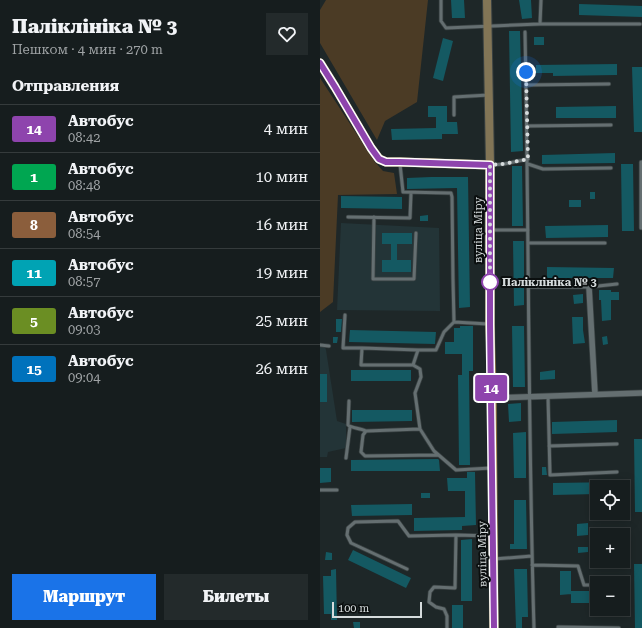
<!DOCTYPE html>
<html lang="ru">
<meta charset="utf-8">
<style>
:root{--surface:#161d1e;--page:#232a2b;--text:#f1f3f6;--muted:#9ea2a4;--line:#353b3c;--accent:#1a73e8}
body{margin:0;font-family:"Roboto Serif",serif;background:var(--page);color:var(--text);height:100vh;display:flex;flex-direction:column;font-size:15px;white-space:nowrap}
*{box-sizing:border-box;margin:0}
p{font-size:13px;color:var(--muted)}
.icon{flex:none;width:22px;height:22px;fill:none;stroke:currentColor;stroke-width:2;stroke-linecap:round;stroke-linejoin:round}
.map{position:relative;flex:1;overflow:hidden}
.sheet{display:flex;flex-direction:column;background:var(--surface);width:320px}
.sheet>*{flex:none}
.badge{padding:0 8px;border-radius:3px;font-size:14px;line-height:26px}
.controls{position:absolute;left:270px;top:480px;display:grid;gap:8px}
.controls a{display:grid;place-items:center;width:40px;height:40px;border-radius:0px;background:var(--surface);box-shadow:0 2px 10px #0003,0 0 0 1px var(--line);font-size:20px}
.scale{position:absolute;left:12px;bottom:10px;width:90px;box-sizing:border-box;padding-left:4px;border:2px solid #d6dcdd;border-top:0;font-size:11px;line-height:14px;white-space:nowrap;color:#d6dcdd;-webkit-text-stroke:3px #0b0f0f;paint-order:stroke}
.you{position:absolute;width:20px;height:20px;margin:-10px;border:3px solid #fff;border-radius:50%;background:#1a73e8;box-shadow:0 0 0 6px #1a73e833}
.map>.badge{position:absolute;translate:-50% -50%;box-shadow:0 0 0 2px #fff}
h2{padding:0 12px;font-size:15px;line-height:36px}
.round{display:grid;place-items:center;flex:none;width:42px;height:42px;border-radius:0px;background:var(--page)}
.overview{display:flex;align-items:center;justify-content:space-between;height:68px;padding:0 12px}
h1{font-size:19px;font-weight:800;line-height:30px}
.cta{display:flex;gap:8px;margin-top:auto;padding:8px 12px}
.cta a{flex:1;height:46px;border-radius:0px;background:var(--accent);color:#fff;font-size:16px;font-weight:800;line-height:46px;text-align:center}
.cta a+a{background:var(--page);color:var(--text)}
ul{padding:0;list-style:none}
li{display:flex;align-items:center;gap:12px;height:48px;padding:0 12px;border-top:1px solid var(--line)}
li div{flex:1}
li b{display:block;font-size:15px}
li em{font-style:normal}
li .badge{min-width:44px;font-weight:700;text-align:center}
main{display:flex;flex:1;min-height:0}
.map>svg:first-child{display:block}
.built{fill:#233437}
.green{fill:#4b3b25}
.building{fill:#145962}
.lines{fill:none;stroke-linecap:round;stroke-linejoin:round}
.lane-casing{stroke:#394142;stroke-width:4.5}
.street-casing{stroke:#394142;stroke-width:7}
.secondary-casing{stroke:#394142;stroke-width:10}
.primary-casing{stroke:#394142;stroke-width:10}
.lane{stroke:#656f71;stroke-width:3}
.street{stroke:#656f71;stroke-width:5.5}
.secondary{stroke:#827556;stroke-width:8}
.primary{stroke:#9f7c3b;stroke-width:9}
.line-casing{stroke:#fff;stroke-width:9}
.line{stroke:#8e44ad;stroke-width:6}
.walk{stroke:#d6dcdd;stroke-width:4;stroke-dasharray:0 7.2}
.stop-dot{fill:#fff;stroke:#8e44ad;stroke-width:2}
.labels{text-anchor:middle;stroke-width:4;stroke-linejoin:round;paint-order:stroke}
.street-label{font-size:11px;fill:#d6dcdd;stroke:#0b0f0f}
.stop-label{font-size:11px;font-weight:bold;fill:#d6dcdd;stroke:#0b0f0f;text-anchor:start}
</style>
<main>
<section class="sheet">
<div class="overview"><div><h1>Паліклініка № 3</h1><p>Пешком · 4 мин · 270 m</p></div><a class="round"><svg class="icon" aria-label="heart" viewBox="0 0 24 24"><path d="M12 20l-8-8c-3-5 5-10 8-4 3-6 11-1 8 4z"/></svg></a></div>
<h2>Отправления</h2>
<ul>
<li><span class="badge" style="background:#8e44ad;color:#fff">14</span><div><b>Автобус</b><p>08:42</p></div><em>4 мин</em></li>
<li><span class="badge" style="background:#00a651;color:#fff">1</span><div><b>Автобус</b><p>08:48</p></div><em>10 мин</em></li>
<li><span class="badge" style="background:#8b5e3c;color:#fff">8</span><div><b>Автобус</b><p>08:54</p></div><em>16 мин</em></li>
<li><span class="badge" style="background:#00a3b4;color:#fff">11</span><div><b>Автобус</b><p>08:57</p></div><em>19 мин</em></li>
<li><span class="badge" style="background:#6b8e23;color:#fff">5</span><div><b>Автобус</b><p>09:03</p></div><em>25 мин</em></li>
<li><span class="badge" style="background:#0072bc;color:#fff">15</span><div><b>Автобус</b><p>09:04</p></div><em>26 мин</em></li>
</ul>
<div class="cta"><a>Маршрут</a><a>Билеты</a></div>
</section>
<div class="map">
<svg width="322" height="628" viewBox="0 0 322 628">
<rect width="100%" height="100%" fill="#1e2728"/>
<path class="built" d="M21 223 119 228 120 311 17 310Z
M0 347H5L6 350 17 421 26 424V448L8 452 7 457H0Z"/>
<path class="green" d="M6 0H108L97 102 65 121 57 140 0 43V10Z
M0 78 55 162 63 171 74 173 77 194 18 195 13 302 0 312Z"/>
<path class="building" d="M131 0H144L145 18H132Z
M199 0H211L212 18 202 19Z
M259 4 322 6V17L259 15Z
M189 31H200L203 151 191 152Z
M214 37H224V45H214Z
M123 38 133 41 123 81 113 78Z
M297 64V75L233 76V73H216V65Z
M312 67H322V132H314Z
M108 106H127V122H137L138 134H122V139L72 140 71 129 116 128V117H108Z
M296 106V118H236V107Z
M295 153V163L222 164V155Z
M301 164H313L314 231H302Z
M192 166H202L203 226H192Z
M111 177H148L150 307 139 308 137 188 87 189V178Z
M270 192H275V199H270Z
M21 196 82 197V209L21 208Z
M249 200H261V207H249Z
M108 215V221H100V216Z
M288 225V237L226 238 225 226Z
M62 233H92V244H77V260H91V272H62V260H71V244H62Z
M193 241H204V305L194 306Z
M227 267 294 268 293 278H227Z
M279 290H291V292H299V300H291V320L282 321 281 300H279Z
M263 294V303L254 304 253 295Z
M252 317H263V330L265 343 253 344Z
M16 319H22L21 332H16Z
M140 326H153V371H149L150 465H139L138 375H142V354H125V342H134V328H140Z
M192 326H204L205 387H193Z
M30 330 116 332 115 344 29 342Z
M287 336 288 344 283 345 282 337Z
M13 337H18L17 343H13Z
M31 370H91V381H31Z
M235 370V379L220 380V372Z
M0 374H7V402H0Z
M201 403V421L189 422 188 404Z
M32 410H92V421L32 422Z
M297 420V432L232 434V422Z
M206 432V478H194L193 433Z
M314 439H322V512H315Z
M118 459 119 460 120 471H31V460Z
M222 467H226L227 475H222Z
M0 468H11V482L0 483Z
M147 472H155L156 525 142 526V530L94 531V518L145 517V491H128L127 478H147Z
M297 482V487H277V494L233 495V483Z
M101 493H110V498H101Z
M194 500H206L207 549H190V544H194Z
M92 504V515L32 516 31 505Z
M284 513H293V519H284Z
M268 523V535L257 536V524Z
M152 539V601H141V540Z
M258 547H268V552L258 553Z
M33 550 91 578 86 588 28 560Z
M6 552 12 553V560H5Z
M314 564H322V628H315Z
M16 569 17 620H11V614H4L3 576H11V570Z
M194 569H207L208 617H202V628H196Z
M240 571H251V594L240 595Z
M251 591H277V603H251Z
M132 605H143V628H132Z
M33 622H40V628H34Z"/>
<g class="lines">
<defs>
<path id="lane" d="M121 0V21L126 28 220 24H320
M220 24 221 0
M205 32C209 231 208 429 214 628
M206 85 289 84
M134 115V97L169 95
M207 126 291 125
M322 162H321V228H322
M80 164 83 192 128 193H131L132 197 133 279 134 322 168 324
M208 164 223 169 291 168
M172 165 184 164 208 159
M28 217 90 218 91 193
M54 217 53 279H94L96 233
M172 230H208
M208 243H285
M208 287H269L297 284
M25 315 23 348H42
M0 345 9 346
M98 350 42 348 41 365H93L100 369 101 377 95 393 100 429 114 451 136 470 171 468
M93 365 98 350H116L124 332 134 322
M228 396 230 475 297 472
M29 401 28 425C31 428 40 428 46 431
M100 429 46 431 43 435 41 452 45 456 118 455
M229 446 297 444
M26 458 30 427
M0 490H17
M174 559 212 556
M212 565 258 566 264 585H277
M87 569 31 543 27 535 28 528 35 522 78 521 89 536 136 535 172 536
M238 627 299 628
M127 628V616L124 609 116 607 109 602 110 592 114 587 135 588 136 535"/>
<path id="street" d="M269 287 275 394
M172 398 322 393"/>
<path id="secondary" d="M167 0 170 165"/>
<path id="primary" d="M0 63 15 87 51 148 59 159 66 162H80L170 165V324L172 398 174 628"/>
</defs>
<use href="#lane" class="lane-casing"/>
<use href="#street" class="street-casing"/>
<use href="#secondary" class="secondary-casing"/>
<use href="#primary" class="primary-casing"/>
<use href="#lane" class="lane"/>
<use href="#street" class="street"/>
<use href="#secondary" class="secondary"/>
<use href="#primary" class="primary"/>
</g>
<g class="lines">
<defs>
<path id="line" d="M0 63 15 87 51 148 59 159 66 162H80L170 165V324L174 628"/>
</defs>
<use href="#line" class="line-casing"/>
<use href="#line" class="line"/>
<path class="walk" d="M170 282V165L184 164 208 159 206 72"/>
</g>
<circle class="stop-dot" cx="170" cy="282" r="8"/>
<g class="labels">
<g class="street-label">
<text transform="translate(158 230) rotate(-90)" y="4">вуліца Міру</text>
<text transform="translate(162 554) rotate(-91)" y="4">вуліца Міру</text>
</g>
<g class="stop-label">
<text x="182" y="286">Паліклініка № 3</text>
</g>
</g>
</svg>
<div class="controls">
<a><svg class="icon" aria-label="locate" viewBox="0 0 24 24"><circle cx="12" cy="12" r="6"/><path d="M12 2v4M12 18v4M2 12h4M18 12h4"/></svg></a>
<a>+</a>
<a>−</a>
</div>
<div class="scale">100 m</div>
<div class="you" style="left:206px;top:72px"></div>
<b class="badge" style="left:171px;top:388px;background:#8e44ad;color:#fff">14</b>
</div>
</main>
